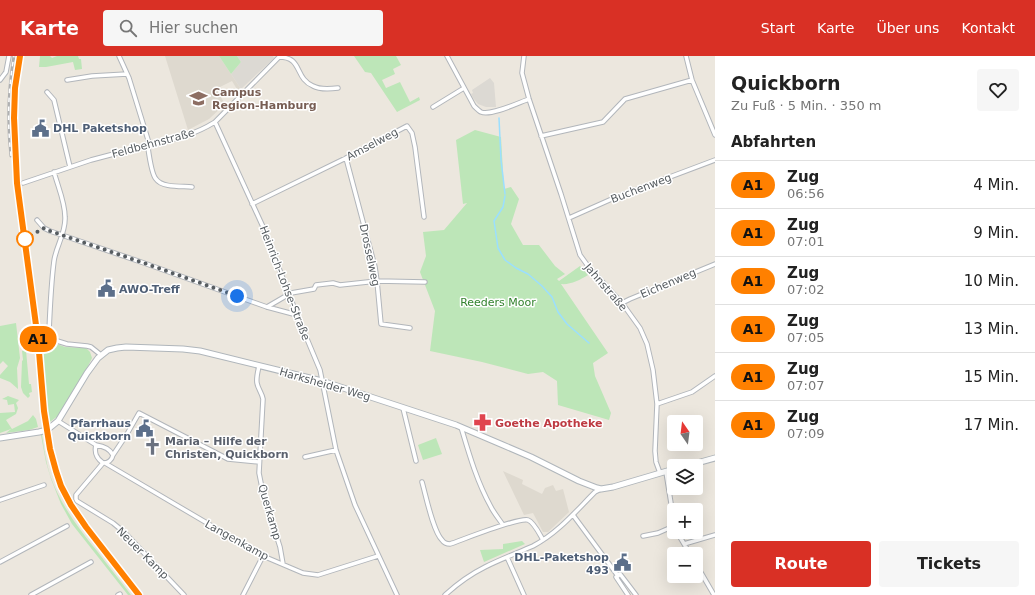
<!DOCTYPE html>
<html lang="de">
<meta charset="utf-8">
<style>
:root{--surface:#fff;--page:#f6f6f6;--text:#222;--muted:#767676;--line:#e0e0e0;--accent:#d93025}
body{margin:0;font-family:"DejaVu Sans",sans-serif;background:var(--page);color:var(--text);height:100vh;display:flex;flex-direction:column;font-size:15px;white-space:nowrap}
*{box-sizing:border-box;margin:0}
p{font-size:13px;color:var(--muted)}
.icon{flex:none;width:22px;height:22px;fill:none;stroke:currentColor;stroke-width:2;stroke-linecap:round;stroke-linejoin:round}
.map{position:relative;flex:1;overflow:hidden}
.panel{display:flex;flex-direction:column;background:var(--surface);width:320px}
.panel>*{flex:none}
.badge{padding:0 8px;border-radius:13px;font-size:14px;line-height:26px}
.needle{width:26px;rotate:346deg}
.tools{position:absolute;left:667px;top:359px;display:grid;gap:8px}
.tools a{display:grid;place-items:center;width:36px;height:36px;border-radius:4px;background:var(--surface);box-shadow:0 4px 16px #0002;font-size:20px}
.you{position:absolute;width:20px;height:20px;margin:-10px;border:3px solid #fff;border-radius:50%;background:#1a73e8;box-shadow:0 0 0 6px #1a73e833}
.map>.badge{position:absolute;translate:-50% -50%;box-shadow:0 0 0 2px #fff}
h2{padding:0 16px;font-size:15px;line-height:36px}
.round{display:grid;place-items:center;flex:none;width:42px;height:42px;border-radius:4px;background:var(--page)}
.head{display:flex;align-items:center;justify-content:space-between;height:68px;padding:0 16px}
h1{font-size:19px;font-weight:700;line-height:30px}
.primary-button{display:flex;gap:8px;margin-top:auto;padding:8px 16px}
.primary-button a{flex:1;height:46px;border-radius:4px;background:var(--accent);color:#fff;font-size:16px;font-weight:700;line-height:46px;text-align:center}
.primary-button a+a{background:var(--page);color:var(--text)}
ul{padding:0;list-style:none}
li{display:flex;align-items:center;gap:12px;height:48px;padding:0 16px;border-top:1px solid var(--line)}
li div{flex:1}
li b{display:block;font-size:15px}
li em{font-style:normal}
li .badge{min-width:44px;font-weight:700;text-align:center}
header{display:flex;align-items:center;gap:24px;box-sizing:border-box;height:56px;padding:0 20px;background:var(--accent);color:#fff}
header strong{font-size:19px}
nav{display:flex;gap:22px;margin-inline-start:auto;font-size:14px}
.search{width:280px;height:36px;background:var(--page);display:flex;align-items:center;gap:10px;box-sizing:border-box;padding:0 14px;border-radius:4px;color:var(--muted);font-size:15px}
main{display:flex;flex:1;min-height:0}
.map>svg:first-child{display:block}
.industrial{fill:#dcd9d3}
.education{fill:#ded9cf}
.green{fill:#bde6b8}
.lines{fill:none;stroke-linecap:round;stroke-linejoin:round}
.stream{stroke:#9bdfff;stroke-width:1.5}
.street-casing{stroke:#b2b6bb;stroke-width:5.5}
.secondary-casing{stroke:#b0b6bb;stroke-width:7}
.street{stroke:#fff;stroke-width:3.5}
.secondary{stroke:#fff;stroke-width:5}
.rail-casing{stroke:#afb0b1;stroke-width:3}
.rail{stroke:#fff;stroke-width:1.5;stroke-dasharray:4.5;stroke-linecap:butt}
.line-casing{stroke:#fff;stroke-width:9}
.line{stroke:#ff8000;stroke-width:6}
.walk{stroke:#575d61;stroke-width:4;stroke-dasharray:0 7.2}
.stop-dot{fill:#fff;stroke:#ff8000;stroke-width:2}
.labels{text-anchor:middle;stroke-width:3;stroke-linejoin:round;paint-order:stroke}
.education-label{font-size:11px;font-weight:bold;fill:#785e54;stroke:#fff;text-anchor:start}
.service-label{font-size:11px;font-weight:bold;fill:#4e5e75;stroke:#fff;text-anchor:start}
.street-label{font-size:11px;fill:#575d61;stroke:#fff}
.park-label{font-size:11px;fill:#33822e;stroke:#fff}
.health-label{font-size:11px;font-weight:bold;fill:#be3a42;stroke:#fff;text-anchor:start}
.worship-label{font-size:11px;font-weight:bold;fill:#5b616d;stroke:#fff;text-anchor:start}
</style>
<header>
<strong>Karte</strong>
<div class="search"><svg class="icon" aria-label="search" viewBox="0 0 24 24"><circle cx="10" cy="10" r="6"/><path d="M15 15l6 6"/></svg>Hier suchen</div>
<nav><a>Start</a><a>Karte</a><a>Über uns</a><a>Kontakt</a></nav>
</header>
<main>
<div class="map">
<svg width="715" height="539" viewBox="0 0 715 539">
<rect width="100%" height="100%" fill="#ece7de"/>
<path class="industrial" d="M237 0H273L274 2 241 33 231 18 241 6Z
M490 22 494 27 496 51H486L478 48 473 42 471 38 473 37 472 34Z"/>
<path class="education" d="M165 0H219L241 33 238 35 232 25 216 33 225 48 209 63 188 74Z
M503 415 523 424 522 428 542 438 545 432 553 429 556 435 563 433 569 456 548 476H543L533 457 524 459Z"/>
<path class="green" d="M40 0H50L52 2 57 0H78L79 3H81L82 13 75 14 73 6 46 11H39Z
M219 0H237L241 6 231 18Z
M354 0H396L401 9 393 13 395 18 382 24 386 32 400 26 410 46 419 41 420 44 397 56 371 17 365 16Z
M475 74 501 81 504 133 511 131 519 143 511 168 523 189H539L555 210 565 218 557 223 559 225 580 210 588 219C580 224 570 229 561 228L608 297 593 307 595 320 611 357 609 364 558 349 557 325 543 316 528 318 482 306 430 295 435 255 420 216 426 200 423 176 444 174 467 147 463 148 456 84Z
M16 267 20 302 17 312 18 333 10 326 0 322V319L8 310 3 305 0 308V270Z
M40 285 54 287 65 291 86 292 90 296 92 302 87 312 58 360 47 368Z
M26 294 29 328H31L32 336 29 337 30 340 28 342 23 337 21 331 22 305 23 304 22 295Z
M8 340 19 344 16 347 18 352 16 358 6 364 12 373 28 365 33 359 36 363 38 371 29 374 6 377 11 373 0 377V354V357L15 356 14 348 8 349 7 344 2 343Z
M41 379H42C44 393 46 406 50 419 60 448 78 472 97 495 108 510 120 524 131 539H128L72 468 61 448 51 423 46 406Z
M436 382 442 398 423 404 418 389Z
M522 485 525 488 484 506 480 494 503 493V488Z"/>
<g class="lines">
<path class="stream" d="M499 62 501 104 505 138
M505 140 503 151 494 165 498 192 505 204 516 212 528 218 542 230 552 241 558 256 567 268 589 287"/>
<defs>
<path id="street" d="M119 0 129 22 149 87
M447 0 474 50C476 52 479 55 481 56 491 60 518 47 529 43
M524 0 522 17 529 43 561 138 580 199 588 210 622 247 640 272 647 288 653 314 657 348 655 395 656 406 660 417
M686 0 692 24 715 79
M279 1C303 1 294 22 313 30 320 34 330 33 338 32
M0 24 6 16 9 0
M67 24 92 20 127 18
M47 36 54 44 70 111
M433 51 464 32
M215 66 264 173 297 259 320 314 336 394 355 449 397 539
M541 80 603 66 625 43 692 24
M149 88 148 92C149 99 152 119 156 123 162 132 182 130 192 131
M346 102 375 211 377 225 381 268 410 272
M54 116C58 131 65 146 65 161 66 177 56 190 54 205 51 228 50 253 49 276L54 284 67 288 87 290 91 291 101 299
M23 127 91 104 144 90 149 87 153 88C176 83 194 79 215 66L280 0
M252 148 346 102 407 70 412 77 415 91 424 161
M569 162 614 142 715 104
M37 164 44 172 50 175 144 207 267 251 297 259
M622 247 630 243 715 208
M267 251 291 237 314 233 316 229 333 227 340 229 377 225 425 226
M259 310C258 315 256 322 257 327 258 333 262 337 263 343L259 417 263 437 280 491 283 508
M657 348 692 336 715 320
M403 352 416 405
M58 365 96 389
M461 371C469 398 477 426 491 451 494 457 499 463 503 469
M96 389C103 390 110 393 113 399 112 404 108 407 103 407 96 402 94 397 96 389Z
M113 399 127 378 139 357 228 403 259 406
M305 401 336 394
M103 407 76 439V443L77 445 113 467 124 476 184 539
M105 407 263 500 303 517 318 519 378 500
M666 416 674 466
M422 426C426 440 433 475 442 484 444 487 446 488 450 488 462 484 519 461 528 464 534 466 540 479 543 484
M0 444 44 429
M573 459 618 520 616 521 628 539
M677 476 690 498
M643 480 658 477 674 470
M684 488 715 479
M507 501 524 539
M0 506 67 470
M696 508 714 539
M618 520 620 518 636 539
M31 539 91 506
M118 539 120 538
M243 539 263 500
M445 539C457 528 471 518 485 511 501 503 517 497 533 490 558 477 576 455 595 436L601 433"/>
<path id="secondary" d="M0 382 39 376 47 374 58 365 87 317 98 302 108 294 117 292 126 291 183 293 200 295 322 325 456 369 503 389 531 401 579 425 597 432 601 433 613 431 674 413
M686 410 715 402"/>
</defs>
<use href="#street" class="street-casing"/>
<use href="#secondary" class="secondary-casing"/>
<use href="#street" class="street"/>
<use href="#secondary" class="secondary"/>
<defs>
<path id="rail" d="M20 0 15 32 14 62 17 127 38 284 44 355 50 393 55 415 61 430 71 449 86 471 139 539
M11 100C7 65 8 35 14 0"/>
</defs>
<use href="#rail" class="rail-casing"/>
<use href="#rail" class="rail"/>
</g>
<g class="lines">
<defs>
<path id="line" d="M20 0 15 32 14 62 17 127 38 284 44 355 50 393 56 415 61 430 71 449 86 471 139 539"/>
</defs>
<use href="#line" class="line-casing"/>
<use href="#line" class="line"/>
<path class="walk" d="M25 183 44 172 50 175 144 207 237 240"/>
</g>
<defs>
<symbol id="school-bare" viewBox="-9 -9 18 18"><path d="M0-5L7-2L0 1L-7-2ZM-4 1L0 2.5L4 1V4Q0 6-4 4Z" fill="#8d6e63" stroke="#fff" stroke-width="2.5" paint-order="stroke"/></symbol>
<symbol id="civic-bare" viewBox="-9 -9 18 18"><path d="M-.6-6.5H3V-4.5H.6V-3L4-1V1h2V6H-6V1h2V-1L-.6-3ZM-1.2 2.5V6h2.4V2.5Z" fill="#5c6f8a" stroke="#fff" stroke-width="2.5" paint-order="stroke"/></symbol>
<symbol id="pharmacy-bare" viewBox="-9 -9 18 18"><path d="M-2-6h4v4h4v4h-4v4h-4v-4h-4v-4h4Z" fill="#e0444e" stroke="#fff" stroke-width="2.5" paint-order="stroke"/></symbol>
<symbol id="church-bare" viewBox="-9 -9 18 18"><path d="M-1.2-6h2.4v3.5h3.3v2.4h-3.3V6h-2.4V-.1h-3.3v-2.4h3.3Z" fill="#6b7280" stroke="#fff" stroke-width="2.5" paint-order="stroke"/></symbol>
</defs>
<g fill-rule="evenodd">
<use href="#school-bare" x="186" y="30" width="25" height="25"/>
<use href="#civic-bare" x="28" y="60" width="25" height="25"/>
<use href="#civic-bare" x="94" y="220" width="25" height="25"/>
<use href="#pharmacy-bare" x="470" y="354" width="25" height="25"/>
<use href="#civic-bare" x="132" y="360" width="25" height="25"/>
<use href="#church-bare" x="140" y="378" width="25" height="25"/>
<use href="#civic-bare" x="610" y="494" width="25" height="25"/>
</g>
<circle class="stop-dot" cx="25" cy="183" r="8"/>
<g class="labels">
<g class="education-label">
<text x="212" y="40">Campus<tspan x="212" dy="13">Region-Hamburg</tspan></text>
</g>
<g class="service-label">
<text x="53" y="76">DHL Paketshop</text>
<text x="119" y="237">AWO-Treff</text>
<text x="131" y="371" text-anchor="end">Pfarrhaus<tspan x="131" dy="13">Quickborn</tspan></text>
<text x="609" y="505" text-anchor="end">DHL-Paketshop<tspan x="609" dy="13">493</tspan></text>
</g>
<g class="street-label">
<text transform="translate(153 87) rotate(-15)" y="4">Feldbehnstraße</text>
<text transform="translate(372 88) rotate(-28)" y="4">Amselweg</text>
<text transform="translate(641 132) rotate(-21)" y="4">Buchenweg</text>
<text transform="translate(370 199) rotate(78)" y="4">Drosselweg</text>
<text transform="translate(285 227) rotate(69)" y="4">Heinrich-Lohse-Straße</text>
<text transform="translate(668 227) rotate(-23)" y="4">Eichenweg</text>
<text transform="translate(606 231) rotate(49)" y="4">Jahnstraße</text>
<text transform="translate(325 328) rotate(16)" y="4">Harksheider Weg</text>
<text transform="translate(270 456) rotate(74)" y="4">Querkamp</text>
<text transform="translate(237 484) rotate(29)" y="4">Langenkamp</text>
<text transform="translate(143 497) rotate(45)" y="4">Neuer Kamp</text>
</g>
<g class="park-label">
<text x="498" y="250">Reeders Moor</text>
</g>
<g class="health-label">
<text x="495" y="371">Goethe Apotheke</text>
</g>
<g class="worship-label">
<text x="165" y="389">Maria – Hilfe der<tspan x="165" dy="13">Christen, Quickborn</tspan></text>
</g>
</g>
</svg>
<div class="tools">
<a><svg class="needle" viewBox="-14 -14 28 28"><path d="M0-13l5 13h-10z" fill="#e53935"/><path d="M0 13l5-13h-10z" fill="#767676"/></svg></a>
<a><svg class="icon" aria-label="layers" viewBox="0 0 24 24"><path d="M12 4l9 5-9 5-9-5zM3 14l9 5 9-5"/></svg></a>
<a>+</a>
<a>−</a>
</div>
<div class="you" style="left:237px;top:240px"></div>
<b class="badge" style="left:38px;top:283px;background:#ff8000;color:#111">A1</b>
</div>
<section class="panel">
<div class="head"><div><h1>Quickborn</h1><p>Zu Fuß · 5 Min. · 350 m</p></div><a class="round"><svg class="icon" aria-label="heart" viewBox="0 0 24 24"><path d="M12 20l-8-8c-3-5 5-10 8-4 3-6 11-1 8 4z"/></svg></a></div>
<h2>Abfahrten</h2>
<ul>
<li><span class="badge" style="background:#ff8000;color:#111">A1</span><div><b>Zug</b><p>06:56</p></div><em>4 Min.</em></li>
<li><span class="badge" style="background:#ff8000;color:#111">A1</span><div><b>Zug</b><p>07:01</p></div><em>9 Min.</em></li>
<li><span class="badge" style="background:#ff8000;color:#111">A1</span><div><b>Zug</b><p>07:02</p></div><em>10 Min.</em></li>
<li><span class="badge" style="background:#ff8000;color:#111">A1</span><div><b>Zug</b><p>07:05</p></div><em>13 Min.</em></li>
<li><span class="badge" style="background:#ff8000;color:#111">A1</span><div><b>Zug</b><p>07:07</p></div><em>15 Min.</em></li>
<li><span class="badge" style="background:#ff8000;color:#111">A1</span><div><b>Zug</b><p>07:09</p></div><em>17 Min.</em></li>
</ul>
<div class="primary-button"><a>Route</a><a>Tickets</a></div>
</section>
</main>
